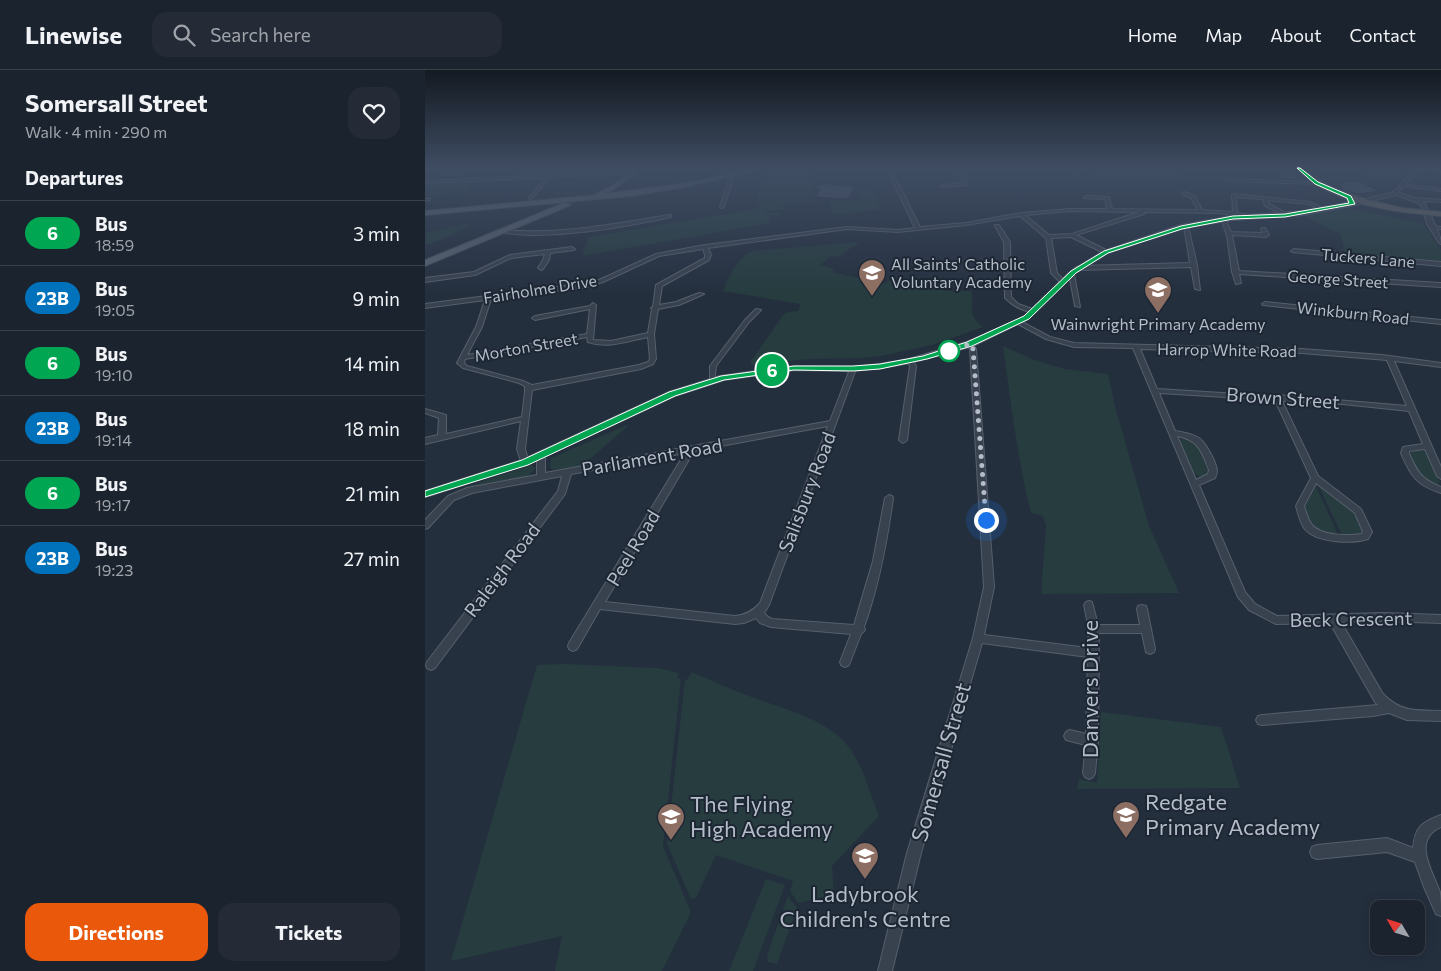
<!DOCTYPE html>
<meta charset="utf-8">
<style>
:root{--surface:#1b232e;--page:#242b36;--text:#f1f3f6;--muted:#a0a4aa;--line:#39404a;--accent:#ea580c}
body{margin:0;font-family:Commissioner,sans-serif;background:var(--page);color:var(--text);height:100vh;display:flex;flex-direction:column;font-size:19px;white-space:nowrap}
*{box-sizing:border-box;margin:0}
p{font-size:16px;color:var(--muted)}
.icon{flex:none;width:28px;height:28px;fill:none;stroke:currentColor;stroke-width:2;stroke-linecap:round;stroke-linejoin:round}
.map{position:relative;flex:1;overflow:hidden}
.details{display:flex;flex-direction:column;background:var(--surface);width:425px}
.details>*{flex:none}
.badge{padding:0 10px;border-radius:16px;font-size:18px;line-height:32px}
.needle{width:32px;rotate:308deg}
.fabs{position:absolute;left:945px;top:830px;display:grid;gap:10px}
.fabs a{display:grid;place-items:center;width:55px;height:55px;border-radius:10px;background:var(--surface);box-shadow:0 2px 12px #0003,0 0 0 1px var(--line);font-size:25px}
.you{position:absolute;width:25px;height:25px;margin:-12px;border:4px solid #fff;border-radius:50%;background:#1a73e8;box-shadow:0 0 0 8px #1a73e833}
.map>.badge{position:absolute;translate:-50% -50%;box-shadow:0 0 0 2px #fff}
h2{padding:0 25px;font-size:19px;line-height:45px}
.round{display:grid;place-items:center;flex:none;width:52px;height:52px;border-radius:15px;background:var(--page)}
.overview{display:flex;align-items:center;justify-content:space-between;height:85px;padding:0 25px}
h1{font-size:24px;font-weight:700;line-height:38px}
.button{display:flex;gap:10px;margin-top:auto;padding:10px 25px}
.button a{flex:1;height:58px;border-radius:15px;background:var(--accent);color:#fff;font-size:20px;font-weight:700;line-height:58px;text-align:center}
.button a+a{background:var(--page);color:var(--text)}
ul{padding:0;list-style:none}
li{display:flex;align-items:center;gap:15px;height:65px;padding:0 25px;border-top:1px solid var(--line)}
li div{flex:1}
li b{display:block;font-size:19px}
li em{font-style:normal}
li .badge{min-width:55px;font-weight:700;text-align:center}
header{display:flex;align-items:center;gap:30px;box-sizing:border-box;height:70px;padding:0 25px;background:var(--surface);border-bottom:1px solid var(--line)}
header strong{font-size:24px}
nav{display:flex;gap:28px;margin-inline-start:auto;font-size:18px}
.search{width:350px;height:45px;background:var(--page);display:flex;align-items:center;gap:12px;box-sizing:border-box;padding:0 18px;border-radius:15px;color:var(--muted);font-size:19px}
main{display:flex;flex:1;min-height:0}
.map>svg:first-child{display:block}
.green{fill:#263c3f}
.building{fill:#455162;stroke:#1f2835}
.lines{fill:none;stroke-linecap:round;stroke-linejoin:round}
.minor-casing{stroke:#565f6c;stroke-width:2}
.tertiary-casing{stroke:#565f6c;stroke-width:2}
.primary-casing{stroke:#414a57;stroke-width:2}
.trunk-casing{stroke:#434c59;stroke-width:2}
.minor{fill:#38414e;fill-rule:evenodd}
.tertiary{fill:#38414e;fill-rule:evenodd}
.primary{fill:#56606e;fill-rule:evenodd}
.trunk{fill:#656462;fill-rule:evenodd}
.line{fill:#00a651;stroke:#fff}
.walk{stroke:#b4bcc9;stroke-width:5;stroke-dasharray:0 9}
.stop-dot{fill:#fff;stroke:#00a651;stroke-width:2.5}
.labels{text-anchor:middle;stroke-width:4;stroke-linejoin:round;paint-order:stroke}
.far-street-label{font-size:16px;fill:#b4bcc9;stroke:#1d2633}
.far-poi-label{font-size:16px;fill:#b4bcc9;stroke:#1d2633;text-anchor:start}
.street-label{font-size:19px;fill:#b4bcc9;stroke:#1d2633}
.near-street-label{font-size:22px;fill:#b4bcc9;stroke:#1d2633}
.near-poi-label{font-size:22px;fill:#b4bcc9;stroke:#1d2633;text-anchor:start}
</style>
<header>
<strong>Linewise</strong>
<div class="search"><svg class="icon" aria-label="search" viewBox="0 0 24 24"><circle cx="10" cy="10" r="6"/><path d="M15 15l6 6"/></svg>Search here</div>
<nav><a>Home</a><a>Map</a><a>About</a><a>Contact</a></nav>
</header>
<main>
<section class="details">
<div class="overview"><div><h1>Somersall Street</h1><p>Walk · 4 min · 290 m</p></div><a class="round"><svg class="icon" aria-label="heart" viewBox="0 0 24 24"><path d="M12 20l-8-8c-3-5 5-10 8-4 3-6 11-1 8 4z"/></svg></a></div>
<h2>Departures</h2>
<ul>
<li><span class="badge" style="background:#00a651;color:#fff">6</span><div><b>Bus</b><p>18:59</p></div><em>3 min</em></li>
<li><span class="badge" style="background:#0072bc;color:#fff">23B</span><div><b>Bus</b><p>19:05</p></div><em>9 min</em></li>
<li><span class="badge" style="background:#00a651;color:#fff">6</span><div><b>Bus</b><p>19:10</p></div><em>14 min</em></li>
<li><span class="badge" style="background:#0072bc;color:#fff">23B</span><div><b>Bus</b><p>19:14</p></div><em>18 min</em></li>
<li><span class="badge" style="background:#00a651;color:#fff">6</span><div><b>Bus</b><p>19:17</p></div><em>21 min</em></li>
<li><span class="badge" style="background:#0072bc;color:#fff">23B</span><div><b>Bus</b><p>19:23</p></div><em>27 min</em></li>
</ul>
<div class="button"><a>Directions</a><a>Tickets</a></div>
</section>
<div class="map">
<svg width="1016" height="901" viewBox="0 0 1016 901">
<rect width="100%" height="100%" fill="#242f3e"/>
<path class="green" d="M345 99H388L391 131 345 137 359 136 360 140 342 141 340 138 341 143 355 142V145L344 146 345 153 158 186 159 179 164 167 336 138 331 132 338 100Z
M663 99H750L758 107 780 105 827 109 828 107 823 101 816 99H824L834 111 799 109 797 111 669 106Z
M915 99H970L979 101 973 109 926 103Z
M51 111 39 123 0 126V113Z
M446 119 456 139 409 145 403 131 435 129 432 120Z
M922 138 998 153 1016 180V193L920 185 917 169 914 161H908L878 145Z
M40 154 45 156 29 162 31 163 3 175 0 174V163Z
M435 172 413 187 406 186 395 195 410 199 406 202 460 214 465 210 521 221H547C549 239 541 243 558 257L507 275 455 286 436 288 384 289 326 295V291L359 244 363 242 373 241 376 234 298 221C304 206 313 186 328 181Z
M578 276 609 290 640 299 683 304 690 336 724 456 754 523 616 524 621 456 618 446 606 443C592 388 586 332 578 276Z
M202 355 203 356 157 396 129 400 125 398 126 388Z
M757 368C776 370 780 388 785 403L778 408C764 405 760 384 754 371Z
M997 379 1001 382 1015 412 1012 416 994 406 985 386 987 380Z
M106 395 111 398 103 406 38 418Z
M893 415 931 442 939 461 938 464 934 466 917 465Z
M889 416H891L913 465C891 463 886 459 879 438Z
M139 594 232 598 254 603 252 608 256 609 238 776 266 842 237 901H130L137 866 26 891 112 595Z
M267 602C286 610 305 619 324 626 355 638 401 648 423 676 438 695 445 724 454 746L407 796 409 825 373 833 365 821 368 811 291 785 271 828 266 829 242 774 260 609 262 610Z
M676 642 796 657 815 718 652 719 654 709 672 713Z
M341 809 360 815 328 901H304Z
M363 826 372 838 352 894 343 892 342 885Z"/>
<path class="building" d="M849 99H863L874 110 859 109Z
M925 111 935 112 955 121 933 124 916 119 917 116 912 114Z
M402 113 407 115 430 116 423 129 390 127 395 119 390 116Z"/>
<g class="lines">
<defs>
<path id="minor" d="M127 99H131L127 105 209 101 211 102 209 103 125 107 106 129 104 128 120 108 0 113V111L122 105Z
M250 99H255L251 101Z
M462 99H466L495 157 541 153 596 143 645 139H682L680 129 659 128 661 126 684 127 687 139 773 140 766 128 757 124 759 122 770 126 777 140 808 142 807 125 809 124 885 132 900 139 896 140 884 134 843 130 844 134 863 144V145L861 146 840 136 838 129 811 127 812 143 831 146 833 147V148L793 143 719 142V144L651 165 683 181 684 182 681 184 646 167 626 168 632 203 640 212 637 214 626 203 621 168 595 146 541 155 473 162 422 159 283 178 286 185 284 190 237 216 234 235 251 232 274 223 279 224 254 235 233 239 229 264 231 289 228 294 216 299 107 320 100 379 104 392 103 394H97L92 379 96 351 0 374V368L13 365 14 348 0 343V339L21 345V364L97 347 100 322V316L94 313 38 298 32 293 51 257 60 230 0 238V234L162 213 174 210 231 184 280 175 422 157 473 160 490 158ZM645 141 714 142 647 164 624 165 600 145ZM278 179 280 185V188L231 215 228 237 226 238 227 239 223 263 186 271 168 270 171 235 168 233 165 236 110 246 107 248 110 250 165 239 162 264 42 285 57 257 66 229 162 217 178 212 234 186ZM162 267 163 272C183 279 203 271 223 267L225 289 223 292 214 295 107 315 98 311 42 296 39 293 40 289Z
M531 99H535L543 115 516 117 518 115 538 113Z
M609 99H628L610 101Z
M643 99H647L653 105 650 106Z
M993 99 1016 101V103L995 100Z
M37 102 38 104 21 105 19 104Z
M304 103 309 106 299 137 297 138 295 137 305 106 302 104Z
M801 109 892 112 894 113 892 114 799 111Z
M975 114 1016 119V121L977 116Z
M972 122 989 128 1016 130V132L995 131 999 132 1004 143 1002 144 1000 143 995 134 970 124Z
M0 129H5V130L0 131Z
M244 145H246V147C200 157 152 165 105 165 95 164 83 165 75 161L77 160C134 165 188 154 244 145Z
M796 148 800 149 806 162 838 163 836 159 838 158H840L844 165 841 167 807 165 814 201 1016 213V217L814 204 816 213 811 214 807 202 802 166Z
M570 155H574L585 172 586 227 593 234 610 240V242C599 242 588 236 580 228L579 172 570 156Z
M761 155 763 156 772 195 775 220 770 219 766 197 653 200 650 198 653 196 765 193 759 156Z
M1007 156 1016 157V159L1005 158V157Z
M147 177 150 179 149 180 125 183 124 190 118 199 116 200 113 198 118 190 120 184 86 188 50 205 0 212V208L49 202 85 185Z
M869 179 1016 192V196L867 182 866 181Z
M644 203 649 204 655 237 650 236Z
M840 232 1016 250V254L838 235 837 234Z
M331 239 336 240 324 252 291 296 289 312H285V296L320 250Z
M591 251H595L625 267 649 273 877 279 957 285 1016 293V297L969 291 1016 397V409L1012 406 1000 379 984 381V383C992 402 996 409 1016 417V423C991 415 986 406 976 383L978 377 998 374 984 341 918 334 857 331 893 406 936 439 947 462 943 469C927 474 890 473 879 458 875 452 873 443 871 436L886 408 850 330 734 323 750 361C758 362 767 364 774 368 781 373 791 392 792 400 792 403 791 406 790 408L774 415 820 522 830 534 852 546 958 543 1016 545V553L958 551 916 552 958 624C977 643 991 640 1016 641V651L982 650 964 643 948 646 837 655 833 654 831 650 833 646 837 645 953 635 950 632 905 553 851 554 824 540 813 527 708 278 649 277 621 269 591 253ZM715 279 877 283 962 290 982 336 852 325 849 326 732 319ZM752 366C774 370 777 382 784 400L783 404 771 410ZM891 413 930 443 938 462 937 464C924 466 896 466 887 455 883 450 881 442 879 436Z
M545 272 547 273 551 279 569 517 559 565 663 578 664 559 659 535 661 532 664 531 667 532 673 555H715L712 539 713 536 717 535 721 536 722 539 730 579 729 582 725 584 721 582 717 563H674L673 671 670 703 668 707 664 709 660 707 658 703 661 675 641 670 639 666 641 662 645 660 661 664 663 587 557 573 496 783 467 901H453L482 783 548 568 559 517 545 279 542 274Z
M485 289 487 290 491 296 482 370 478 373 474 370 485 296 482 291Z
M428 297 431 299 344 535 339 543 343 547 347 549 429 555 448 491 460 428 464 425 467 426 468 428C462 472 454 515 439 557L440 560 436 564 424 595 420 597 416 595 415 592 426 564 346 557 335 553 331 548 319 553 310 554 175 539 152 579 148 581 144 579 143 576 144 573 260 383 146 404 140 424 10 598 6 600 2 598 1 595 2 592 133 421 137 406 47 423 29 430 3 458 0 459V450L23 426 42 418 112 405V386L116 383 120 386V403L405 351 425 299ZM403 356 335 533C328 541 321 545 310 546L180 532 269 381Z
M1016 745V757C986 770 1008 802 1015 822 1016 829 1016 839 1016 846L1011 844 999 817 990 792 962 782 892 789 887 787 885 782 887 777 892 775 962 768 988 778C990 757 997 752 1016 745Z"/>
<path id="tertiary" d="M990 99H995L970 125 932 135 878 145 808 150 757 158 683 183 650 203 603 249 548 276 485 293 455 298 428 301 369 300 299 310 250 326 103 394 0 427V421L97 390 244 322 295 306 369 296 428 297 455 294 484 289 542 272 599 247 646 201 679 181 756 155 808 146 878 141 932 131 966 123 973 118 983 105Z
M1002 141 1005 143C1008 153 1016 163 1016 174L1014 173 1002 154 999 143Z"/>
<path id="primary" d="M210 99H217L188 120 179 124 260 113 327 99H340L260 117 207 126 0 145V141L171 125 172 123 184 118Z
M139 133 146 135 0 196V190Z"/>
<path id="trunk" d="M871 99H878L908 118 943 130 978 138 1016 142V146C967 142 908 135 871 99Z"/>
</defs>
<use href="#minor" class="minor-casing"/>
<use href="#tertiary" class="tertiary-casing"/>
<use href="#primary" class="primary-casing"/>
<use href="#trunk" class="trunk-casing"/>
<use href="#minor" class="minor"/>
<use href="#tertiary" class="tertiary"/>
<use href="#primary" class="primary"/>
<use href="#trunk" class="trunk"/>
</g>
<linearGradient id="sky" x2="0" y2="1"><stop stop-color="#141a22"/><stop offset="0.44" stop-color="#3f4d63"/><stop offset="1" stop-color="#3f4d63" stop-opacity="0"/></linearGradient>
<rect width="1016" height="225" fill="url(#sky)"/>
<path class="line" d="M872 98H875L893 112 926 126 930 134 860 147 808 149 757 159 683 183 651 203 604 249 547 276 502 289 455 299 428 301 369 300 299 310 250 326 103 395 0 427V421L97 390 244 322 296 306 369 296H428L455 294 498 286 542 272 599 246 646 201 679 181 756 156 808 146 860 144 924 133 922 128 890 114Z"/>
<g class="lines">
<path class="walk" d="M524 281 520 282 545 274 548 279 561 450"/>
</g>
<defs>
<symbol id="school-pin" viewBox="-11 -11 22 30"><path d="M0 17L-7.5 6A9.5 9.5 0 1 1 7.5 6Z" fill="#8d6e63" stroke="#1d2633"/><path d="M0-5L7-2L0 1L-7-2ZM-4 1L0 2.5L4 1V4Q0 6-4 4Z" fill="#fff"/></symbol>
</defs>
<g fill-rule="evenodd">
<use href="#school-pin" x="431" y="187" width="32" height="43"/>
<use href="#school-pin" x="717" y="204" width="32" height="43"/>
<use href="#school-pin" x="685" y="729" width="32" height="43"/>
<use href="#school-pin" x="230" y="731" width="32" height="43"/>
<use href="#school-pin" x="424" y="770" width="32" height="43"/>
</g>
<circle class="stop-dot" cx="524" cy="281" r="10"/>
<g class="labels">
<g class="far-street-label">
<text transform="translate(943 188) rotate(5)" y="6">Tuckers Lane</text>
<text transform="translate(913 209) rotate(4)" y="6">George Street</text>
<text transform="translate(115 219) rotate(-9)" y="6">Fairholme Drive</text>
<text transform="translate(928 243) rotate(6)" y="6">Winkburn Road</text>
<text transform="translate(101 277) rotate(-10)" y="6">Morton Street</text>
<text transform="translate(802 280) rotate(1)" y="6">Harrop White Road</text>
</g>
<g class="far-poi-label">
<text x="466" y="200">All Saints' Catholic<tspan x="466" dy="18">Voluntary Academy</tspan></text>
<text x="733" y="260" text-anchor="middle">Wainwright Primary Academy</text>
</g>
<g class="street-label">
<text transform="translate(858 328) rotate(4)" y="7">Brown Street</text>
<text transform="translate(227 387) rotate(-10)" y="7">Parliament Road</text>
<text transform="translate(382 422) rotate(-69)" y="7">Salisbury Road</text>
<text transform="translate(208 478) rotate(-59)" y="7">Peel Road</text>
<text transform="translate(77 500) rotate(-53)" y="7">Raleigh Road</text>
<text transform="translate(926 549) rotate(-1)" y="7">Beck Crescent</text>
</g>
<g class="near-street-label">
<text transform="translate(665 619) rotate(-90)" y="8">Danvers Drive</text>
<text transform="translate(516 692) rotate(-74)" y="8">Somersall Street</text>
</g>
<g class="near-poi-label">
<text x="720" y="740">Redgate<tspan x="720" dy="25">Primary Academy</tspan></text>
<text x="265" y="742">The Flying<tspan x="265" dy="25">High Academy</tspan></text>
<text x="440" y="832" text-anchor="middle">Ladybrook<tspan x="440" dy="25">Children's Centre</tspan></text>
</g>
</g>
</svg>
<div class="fabs">
<a><svg class="needle" viewBox="-14 -14 28 28"><path d="M0-13l5 13h-10z" fill="#e53935"/><path d="M0 13l5-13h-10z" fill="#a0a4aa"/></svg></a>
</div>
<div class="you" style="left:561px;top:450px"></div>
<b class="badge" style="left:347px;top:300px;background:#00a651;color:#fff">6</b>
</div>
</main>
